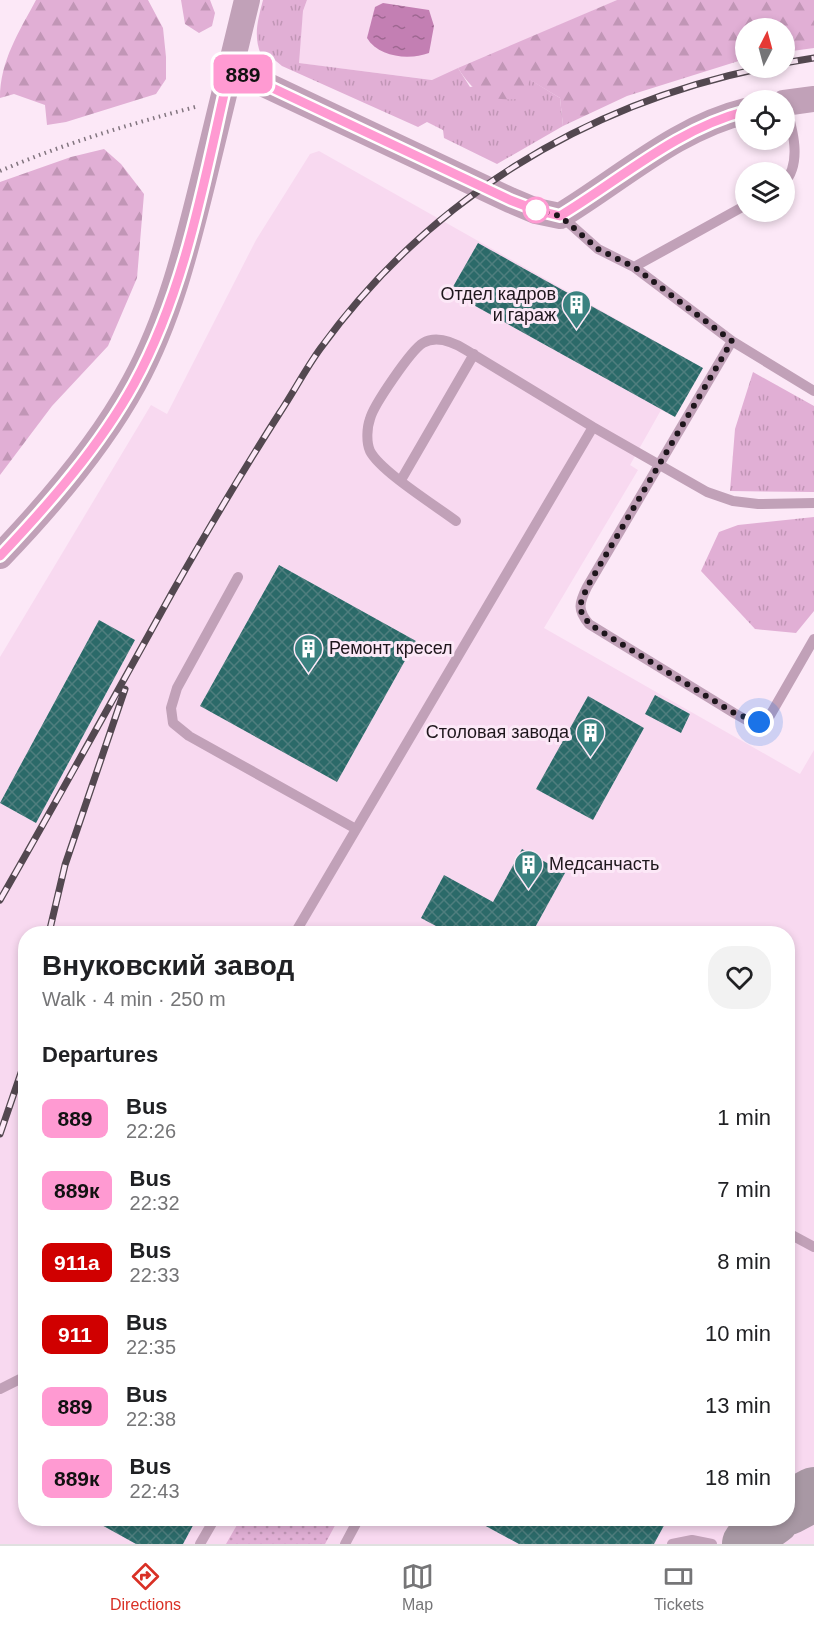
<!DOCTYPE html>
<meta charset="utf-8">
<style>
:root{--surface:#fff;--page:#f2f2f2;--text:#202124;--muted:#757577;--line:#e0e0e0;--accent:#d93025}
body{margin:0;font-family:Arial,sans-serif;background:var(--page);color:var(--text);height:100vh;display:flex;flex-direction:column;font-size:22px;white-space:nowrap}
*{box-sizing:border-box;margin:0}
p{font-size:20px;color:var(--muted)}
.icon{flex:none;width:33px;height:33px;fill:none;stroke:currentColor;stroke-width:2;stroke-linecap:round;stroke-linejoin:round}
.map{position:relative;flex:1;overflow:hidden}
.drawer{position:absolute;left:18px;top:926px;width:777px;height:600px;display:flex;flex-direction:column;background:var(--surface);border-radius:24px;box-shadow:0 3px 9px #0003}
.drawer>*{flex:none}
.badge{padding:0 12px;border-radius:9px;font-size:21px;line-height:39px}
.needle{width:39px;rotate:6deg}
.buttons{position:absolute;left:735px;top:18px;display:grid;gap:12px}
.buttons a{display:grid;place-items:center;width:60px;height:60px;border-radius:50%;background:var(--surface);box-shadow:0 3px 9px #0003;font-size:30px}
.you{position:absolute;width:30px;height:30px;margin:-15px;border:4px solid #fff;border-radius:50%;background:#1a73e8;box-shadow:0 0 0 9px #1a73e833}
.map>.badge{position:absolute;translate:-50% -50%;box-shadow:0 0 0 3px #fff}
h2{padding:0 24px;font-size:22px;line-height:54px}
.round{display:grid;place-items:center;flex:none;width:63px;height:63px;border-radius:24px;background:var(--page)}
.head{display:flex;align-items:center;justify-content:space-between;height:102px;padding:0 24px}
h1{font-size:28px;font-weight:800;line-height:45px}
ul{padding:0;list-style:none}
li{display:flex;align-items:center;gap:18px;height:72px;padding:0 24px}
li div{flex:1}
li b{display:block;font-size:22px}
li em{font-style:normal}
li .badge{min-width:66px;font-weight:700;text-align:center}
.tabs{display:flex;justify-content:space-around;align-items:center;height:84px;border-top:2px solid var(--line);background:var(--surface);font-size:16px;color:var(--muted)}
.tabs a{display:grid;justify-items:center;gap:3px}
.tabs .active{color:var(--accent)}
.map>svg:first-child{display:block}
.built{fill:#f8d9f0;fill-rule:evenodd}
.grass{fill:url(#grass-tufts)}
.forest{fill:url(#forest-firs)}
.park{fill:url(#park-dots)}
.water{fill:url(#water-ripples)}
.lines{fill:none;stroke-linecap:round;stroke-linejoin:round}
.taxiway{stroke:#a898a4;stroke-width:54}
.building{fill:url(#building-cross-hatch)}
.path{stroke:#82757f;stroke-width:4;stroke-dasharray:1.5 4.5;stroke-linecap:butt}
.service{stroke:#c1a1b8;stroke-width:10}
.tertiary{stroke:#c1a1b8;stroke-width:26}
.rail-casing{stroke:#534850;stroke-width:7}
.rail{stroke:#fce8f7;stroke-width:4.5;stroke-dasharray:14;stroke-linecap:butt}
.line-casing{stroke:#fff;stroke-width:14}
.line{stroke:#ff9ad2;stroke-width:9}
.walk{stroke:#1e161c;stroke-width:6;stroke-dasharray:0 10.8}
.stop-dot{fill:#fff;stroke:#ff9ad2;stroke-width:3}
.labels{text-anchor:middle;stroke-width:6;stroke-linejoin:round;paint-order:stroke}
.poi-label{font-size:18px;fill:#1e161c;stroke:#fce8f7;text-anchor:end}
</style>
<div class="map">
<svg width="814" height="1544" viewBox="0 0 814 1544">
<defs>
<pattern id="grass-tufts" width="24" height="20" patternUnits="userSpaceOnUse" patternTransform="scale(1.5)"><rect width="24" height="20" fill="#e1afd5"/><path d="M3 7l-1-3M5 7V3M7 7l1-3M15 17l-1-3M17 17v-4M19 17l1-3" fill="none" stroke="#c196b6"/></pattern>
<pattern id="forest-firs" width="22" height="20" patternUnits="userSpaceOnUse" patternTransform="scale(1.5)"><rect width="22" height="20" fill="#e1afd5"/><path d="M5 1l3.5 6h-7zM16 11l3.5 6h-7z" fill="#c196b6"/></pattern>
<pattern id="park-dots" width="8" height="8" patternUnits="userSpaceOnUse" patternTransform="scale(1.5)"><rect width="8" height="8" fill="#e1afd5"/><path d="M2 2h.1M6 6h.1" fill="none" stroke="#c196b6" stroke-width="1.8" stroke-linecap="round"/></pattern>
<pattern id="water-ripples" width="26" height="14" patternUnits="userSpaceOnUse" patternTransform="scale(1.5)"><rect width="26" height="14" fill="#c37fb3"/><path d="M2 4q2-2 4 0t4 0M15 11q2-2 4 0t4 0" fill="none" stroke="#9e6791"/></pattern>
<pattern id="building-cross-hatch" width="8" height="8" patternUnits="userSpaceOnUse" patternTransform="scale(1.5)"><rect width="8" height="8" fill="#2b6a69"/><path d="M0 0l8 8M0 8l8-8" fill="none" stroke="#4f7e7e"/></pattern>
</defs>
<rect width="100%" height="100%" fill="#fce8f7"/>
<path class="built" d="M307 0H617L433 80 298 63 303 11Z
M319 151 703 368 675 417 661 410 630 465 638 470 544 628 800 774 814 750V1544H0V657L151 405 167 414 256 240 310 154ZM26 933H788V1518H26Z"/>
<path class="grass" d="M263 0H307L303 11 299 63 432 80 458 68 470 87 529 79 560 98 563 126 497 164 444 138 443 130 427 122 418 127 282 66 265 52 261 55C253 35 258 20 263 0Z
M753 372 814 406V492L730 491 735 429Z
M814 517V611L796 633 755 629 701 571 719 532 738 525Z"/>
<path class="forest" d="M36 0H148L163 28 166 57V79L156 94 66 122 47 125 45 105 14 94 0 98C0 61 19 32 36 0Z
M181 0H210L215 13 212 26 199 33 185 24Z
M617 0H814V48L785 52 784 28H746L745 59 627 96 563 126 560 98 530 80 521 99C488 101 476 96 458 68Z
M104 149 121 164 144 194 137 278 108 346 52 406 0 475V182L71 157Z"/>
<path class="park" d="M241 1518H339L325 1544H226Z"/>
<path class="water" d="M383 3 429 10 434 26 429 53C410 60 379 58 367 38L375 7Z"/>
<g class="lines">
<path class="taxiway" d="M788 1508 814 1494
M749 1544 763 1525 773 1518"/>
</g>
<path class="building" d="M478 243 703 368 675 417 450 292Z
M279 565 416 641 337 782 200 706Z
M99 620 135 640 36 823 0 803Z
M655 695 690 714 681 733 645 714Z
M588 696 644 728 593 820 536 789Z
M522 849 565 873 532 933H449L421 918 444 875 493 902Z
M89 1518H197L183 1544H136Z
M471 1518H668L654 1544H519Z"/>
<g class="lines">
<path class="path" d="M0 171C65 143 130 124 199 106"/>
<path class="service" d="M784 183C803 163 792 127 785 103
M561 216 598 249 634 267 732 341 587 587C579 603 577 610 589 624L734 713 748 721 759 722 768 719 814 639
M634 267 746 205
M732 341 814 391
M401 480 474 354
M456 521C436 506 380 471 370 451 366 442 367 427 370 419 373 406 411 350 423 343 437 335 453 342 466 350L593 427 707 492 733 501 758 504 814 503
M238 577 177 688 171 708 173 723 189 736 356 829
M295 933 593 427
M788 1233 814 1247
M0 1389 26 1376
M200 1544 215 1518
M345 1544 359 1518
M672 1544 692 1540 712 1544"/>
<path class="tertiary" d="M230 68 510 200 536 211 560 216C620 180 676 128 746 111
M784 103 814 99
M0 556C48 506 101 444 134 383 170 317 187 246 205 173 219 115 233 58 247 0"/>
<defs>
<path id="rail" d="M784 63 814 58
M0 900C59 797 116 694 173 591 207 531 242 472 279 414 293 393 305 370 320 349 428 200 583 105 762 68
M49 933 65 865 125 689
M0 1134 22 1070 26 1050"/>
</defs>
<use href="#rail" class="rail-casing"/>
<use href="#rail" class="rail"/>
</g>
<g class="lines">
<defs>
<path id="line" d="M0 556C49 504 100 446 134 384 187 287 205 175 230 68L510 200 536 210 560 216C620 180 676 129 746 111"/>
</defs>
<use href="#line" class="line-casing"/>
<use href="#line" class="line"/>
<path class="walk" d="M536 210 560 216 598 249 634 267 732 341 587 587 579 608 589 624 734 713 759 722"/>
</g>
<defs>
<symbol id="building-pin" viewBox="-11 -11 22 30"><path d="M0 17L-7.5 6A9.5 9.5 0 1 1 7.5 6Z" fill="#3a8280" stroke="#fce8f7"/><path d="M-4-6H4V6H1V3H-1V6H-4ZM-2.5-4.3h1.7v1.8h-1.7ZM.8-4.3h1.7v1.8H.8ZM-2.5-1h1.7V.8h-1.7ZM.8-1h1.7V.8H.8Z" fill="#fff"/></symbol>
</defs>
<g fill-rule="evenodd">
<use href="#building-pin" x="560" y="288" width="33" height="45"/>
<use href="#building-pin" x="292" y="632" width="33" height="45"/>
<use href="#building-pin" x="574" y="716" width="33" height="45"/>
<use href="#building-pin" x="512" y="848" width="33" height="45"/>
</g>
<circle class="stop-dot" cx="536" cy="210" r="12"/>
<g class="labels">
<g class="poi-label">
<text x="556" y="300">Отдел кадров<tspan x="556" dy="21">и гараж</tspan></text>
<text x="329" y="654" text-anchor="start">Ремонт кресел</text>
<text x="569" y="738">Столовая завода</text>
<text x="549" y="870" text-anchor="start">Медсанчасть</text>
</g>
</g>
</svg>
<div class="buttons">
<a><svg class="needle" viewBox="-14 -14 28 28"><path d="M0-13l5 13h-10z" fill="#e53935"/><path d="M0 13l5-13h-10z" fill="#757577"/></svg></a>
<a><svg class="icon" aria-label="locate" viewBox="0 0 24 24"><circle cx="12" cy="12" r="6"/><path d="M12 2v4M12 18v4M2 12h4M18 12h4"/></svg></a>
<a><svg class="icon" aria-label="layers" viewBox="0 0 24 24"><path d="M12 4l9 5-9 5-9-5zM3 14l9 5 9-5"/></svg></a>
</div>
<div class="you" style="left:759px;top:722px"></div>
<b class="badge" style="left:243px;top:74px;background:#ff9ad2;color:#111">889</b>
<section class="drawer">
<div class="head"><div><h1>Внуковский завод</h1><p>Walk · 4 min · 250 m</p></div><a class="round"><svg class="icon" aria-label="heart" viewBox="0 0 24 24"><path d="M12 20l-8-8c-3-5 5-10 8-4 3-6 11-1 8 4z"/></svg></a></div>
<h2>Departures</h2>
<ul>
<li><span class="badge" style="background:#ff9ad2;color:#111">889</span><div><b>Bus</b><p>22:26</p></div><em>1 min</em></li>
<li><span class="badge" style="background:#ff9ad2;color:#111">889к</span><div><b>Bus</b><p>22:32</p></div><em>7 min</em></li>
<li><span class="badge" style="background:#d00000;color:#fff">911а</span><div><b>Bus</b><p>22:33</p></div><em>8 min</em></li>
<li><span class="badge" style="background:#d00000;color:#fff">911</span><div><b>Bus</b><p>22:35</p></div><em>10 min</em></li>
<li><span class="badge" style="background:#ff9ad2;color:#111">889</span><div><b>Bus</b><p>22:38</p></div><em>13 min</em></li>
<li><span class="badge" style="background:#ff9ad2;color:#111">889к</span><div><b>Bus</b><p>22:43</p></div><em>18 min</em></li>
</ul>
</section>
</div>
<nav class="tabs">
<a class="active"><svg class="icon" aria-label="directions" viewBox="0 0 24 24"><path d="M12 3l9 9-9 9-9-9zM9 14v-3h6M13 9l2 2-2 2"/></svg>Directions</a>
<a><svg class="icon" aria-label="map" viewBox="0 0 24 24"><path d="M3 6l6-2 6 2 6-2v14l-6 2-6-2-6 2zM9 4v14M15 6v14"/></svg>Map</a>
<a><svg class="icon" aria-label="tickets" viewBox="0 0 24 24"><path d="M3 7h18v10H3zM15 7v10"/></svg>Tickets</a>
</nav>
